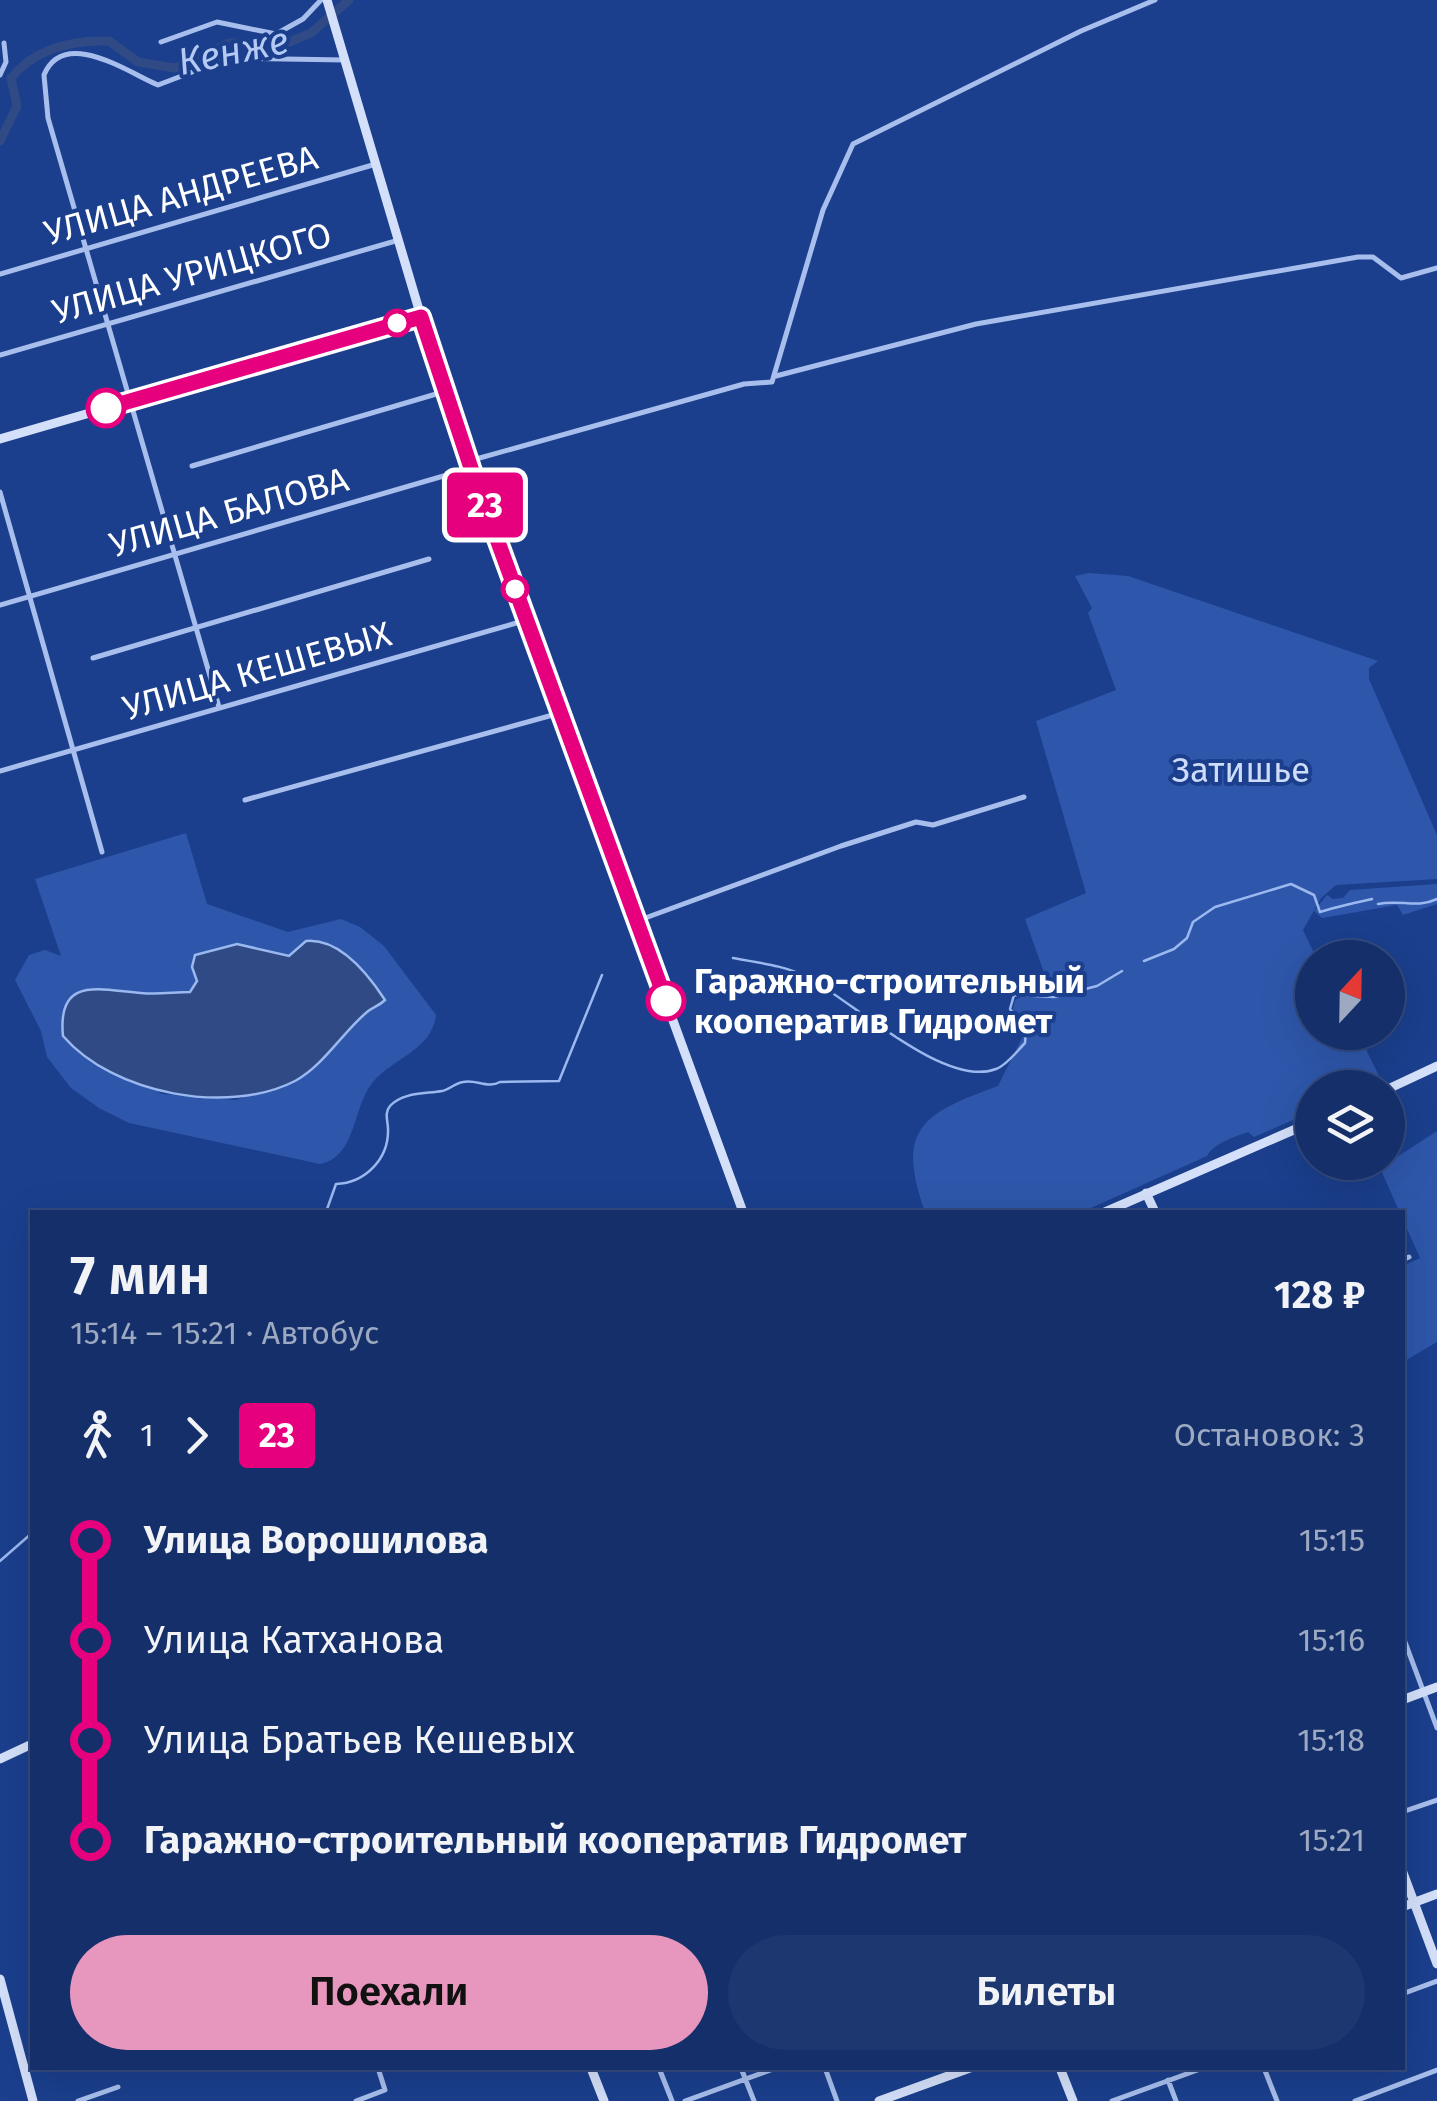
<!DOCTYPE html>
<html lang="ru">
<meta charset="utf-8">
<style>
:root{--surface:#142f6a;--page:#1d3770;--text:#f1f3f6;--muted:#9da9c1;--line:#334a7e;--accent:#e797bd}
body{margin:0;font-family:"Fira Sans",sans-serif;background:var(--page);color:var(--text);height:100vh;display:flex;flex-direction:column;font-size:38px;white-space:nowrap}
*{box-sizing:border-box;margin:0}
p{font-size:32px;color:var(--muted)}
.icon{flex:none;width:55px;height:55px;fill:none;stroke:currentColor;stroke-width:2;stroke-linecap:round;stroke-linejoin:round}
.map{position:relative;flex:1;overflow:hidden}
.drawer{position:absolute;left:30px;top:1210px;width:1375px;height:860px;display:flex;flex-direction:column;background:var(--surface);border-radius:0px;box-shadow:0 10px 40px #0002,0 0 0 2px var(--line)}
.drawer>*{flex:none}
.badge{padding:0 20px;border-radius:8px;font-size:35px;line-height:65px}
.needle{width:65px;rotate:22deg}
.fabs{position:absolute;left:1295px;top:940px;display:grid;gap:20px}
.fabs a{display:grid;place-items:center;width:110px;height:110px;border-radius:50%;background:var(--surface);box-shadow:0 10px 40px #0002,0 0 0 2px var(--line);font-size:50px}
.map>.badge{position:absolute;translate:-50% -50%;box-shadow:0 0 0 5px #fff}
.legs{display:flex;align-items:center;gap:15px;height:110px;padding:0 40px;font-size:32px}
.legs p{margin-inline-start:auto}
.head{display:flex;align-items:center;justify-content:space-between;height:170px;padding:0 40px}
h1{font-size:55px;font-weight:600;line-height:75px}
.button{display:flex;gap:20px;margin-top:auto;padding:20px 40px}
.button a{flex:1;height:115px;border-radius:60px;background:var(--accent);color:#111;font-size:40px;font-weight:600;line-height:115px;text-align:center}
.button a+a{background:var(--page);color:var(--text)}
ul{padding:0 40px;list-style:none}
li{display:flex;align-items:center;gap:35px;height:100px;font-size:38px}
li i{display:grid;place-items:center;width:15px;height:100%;margin:0 12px;background:currentColor}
li i::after{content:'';width:25px;height:25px;margin:-12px;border:8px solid;border-radius:50%;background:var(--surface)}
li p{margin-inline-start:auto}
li:first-child i{background:linear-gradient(#0000 50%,currentColor 0)}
li:last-child i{background:linear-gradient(currentColor 50%,#0000 0)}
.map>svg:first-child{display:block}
.green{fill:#2e57ab;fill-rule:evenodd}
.water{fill:#2f4a84;stroke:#9bb8ef;stroke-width:2.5}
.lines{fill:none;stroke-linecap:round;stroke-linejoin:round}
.stream{stroke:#9bb8ef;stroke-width:2.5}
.river{stroke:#2f4a84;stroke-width:9}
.street{stroke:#a8bfed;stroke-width:5}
.secondary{stroke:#d4e0fa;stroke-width:9}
.line-1-casing{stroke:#fff;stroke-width:22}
.line-1{stroke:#e6007e;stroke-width:15}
.stop-1-dot{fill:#fff;stroke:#e6007e;stroke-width:5}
.labels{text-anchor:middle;stroke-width:8;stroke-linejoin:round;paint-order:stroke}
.street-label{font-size:35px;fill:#fff;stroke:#1b3f8d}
.park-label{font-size:35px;fill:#cedcfa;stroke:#1b3f8d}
.stop-label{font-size:35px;font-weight:bold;fill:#fff;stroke:#1b3f8d;text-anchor:start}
.water-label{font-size:38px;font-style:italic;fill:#b4caf4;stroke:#1b3f8d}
</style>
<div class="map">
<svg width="1437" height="2101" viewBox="0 0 1437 2101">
<rect width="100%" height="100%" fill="#1b3f8d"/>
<path class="green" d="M1089 573 1128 576 1378 661 1369 668V679L1437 835V879L1336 885 1321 898 1303 930 1313 951 1320 950 1323 957 1312 958V1032L1358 1033 1382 1082 1370 1087 1312 1088V1112L1254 1137 1248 1132C1234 1137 1214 1143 1207 1156L1082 1212H925C896 1130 920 1114 998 1086L1023 1036 1010 1021 1015 1000 1048 984 1025 919 1086 893 1036 721 1116 690 1088 613 1092 608 1075 576Z
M186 833 207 904 288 932 341 919 360 927 384 946 436 1015C432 1050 393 1058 373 1082 352 1107 357 1157 320 1164L129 1123 99 1108 71 1088 47 1057 41 1031 15 980 29 955 45 950 61 956 35 879ZM306 941 368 974 385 1000 368 1011 303 1075 236 1100 162 1094 71 1045 89 988 143 994 190 992 197 981 192 967 195 955 237 944 289 956Z
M1437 884V904L1403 915 1397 905 1322 918 1314 911 1327 895 1333 899 1343 898 1350 890Z
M1437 1131V1342L1403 1362V1266L1420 1258 1380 1168Z"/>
<path class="water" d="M306 941C339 938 368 974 385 1000 379 1006 373 1007 367 1012 343 1032 323 1066 295 1081 229 1115 114 1095 63 1036 57 975 100 990 141 993 157 995 174 992 190 992L197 981 192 967 195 955 237 944 289 956Z"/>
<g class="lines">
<path class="stream" d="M1378 904C1401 899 1416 909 1437 899
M733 958C759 963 783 965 807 977 851 1000 945 1089 996 1069 1007 1065 1017 1051 1025 1043L1026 1031 1010 1009 1014 995 1054 997 1097 986 1122 971
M1144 961 1174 949 1187 938 1193 922 1215 907 1291 884 1314 895 1320 912C1336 907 1354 903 1372 899
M326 1212 336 1184C365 1183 389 1159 388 1129 388 1121 384 1113 390 1106 403 1092 425 1094 442 1091 449 1090 455 1083 463 1082 476 1079 488 1089 500 1082L559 1081 602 975
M0 1561 32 1533"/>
<path class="river" d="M0 141 17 106 11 78C35 48 72 40 109 41L138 62 175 68 229 43H287L311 33 349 0"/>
<path class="street" d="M161 42 217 22 276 34 303 19 321 0
M0 75 6 62 4 43
M0 274 376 164
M0 355 399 240
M776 376 976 324 1358 257H1373L1401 278 1437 268
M469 461 744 384 772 382 823 210 853 144 1081 31 1155 0
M192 466 443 392
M0 492 102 852
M0 605 471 468
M93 658 429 559
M219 707 48 118 44 75C64 27 129 73 158 85L229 58 345 60
M0 771 527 620
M245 800 560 713
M637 921 841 846 916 822 933 825 1024 797
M1402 1260 1409 1257
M1402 1634 1437 1728
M1402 1812 1437 1800
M1402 1994 1437 1981
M659 2068 672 2101
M741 2068 754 2101
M825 2068 837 2101
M1264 2068 1277 2101
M1168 2080 1176 2101
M78 2101 118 2087
M356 2101 385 2090 378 2068
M685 2101 776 2068
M1112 2101 1203 2068
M1355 2101 1437 2070"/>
<path class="secondary" d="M327 0 425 330 471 468 743 1212
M0 439 421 317
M1388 1089 1437 1066
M1146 1193 1155 1212
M1105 1212 1312 1122
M1402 1700 1437 1687
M0 1759 32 1744
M1402 1870 1437 1964
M1402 1907 1437 1894
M0 1979 33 2101
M591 2068 604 2101
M1060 2068 1073 2101
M879 2101 970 2068"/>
</g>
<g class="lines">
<defs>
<path id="line-1" d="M106 408 421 317 471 468 666 1001"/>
</defs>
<use href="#line-1" class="line-1-casing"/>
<use href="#line-1" class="line-1"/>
</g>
<g class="stop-1-dot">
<circle cx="397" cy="323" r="12"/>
<circle cx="106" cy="408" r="18"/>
<circle cx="515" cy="589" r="12"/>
<circle cx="666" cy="1001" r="18"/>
</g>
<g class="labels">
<g class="street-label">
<text transform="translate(181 195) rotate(-16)" y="12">УЛИЦА АНДРЕЕВА</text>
<text transform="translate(192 273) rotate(-16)" y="12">УЛИЦА УРИЦКОГО</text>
<text transform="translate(229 512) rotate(-16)" y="12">УЛИЦА БАЛОВА</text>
<text transform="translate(257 671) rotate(-16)" y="12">УЛИЦА КЕШЕВЫХ</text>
</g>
<g class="park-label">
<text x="1241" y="782">Затишье</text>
</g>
<g class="stop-label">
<text x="694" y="993">Гаражно-строительный<tspan x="694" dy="40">кооператив Гидромет</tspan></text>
</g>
<g class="water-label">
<text transform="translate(233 51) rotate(-12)" y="13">Кенже</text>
</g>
</g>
</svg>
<div class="fabs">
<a><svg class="needle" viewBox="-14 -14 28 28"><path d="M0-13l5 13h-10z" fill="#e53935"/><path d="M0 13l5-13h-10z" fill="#9da9c1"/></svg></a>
<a><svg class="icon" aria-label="layers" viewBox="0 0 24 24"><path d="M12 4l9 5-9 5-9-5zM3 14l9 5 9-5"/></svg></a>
</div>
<b class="badge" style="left:485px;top:505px;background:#e6007e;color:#fff">23</b>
<section class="drawer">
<div class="head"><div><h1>7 мин</h1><p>15:14 – 15:21 · Автобус</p></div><b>128 ₽</b></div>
<div class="legs"><svg class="icon" aria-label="walk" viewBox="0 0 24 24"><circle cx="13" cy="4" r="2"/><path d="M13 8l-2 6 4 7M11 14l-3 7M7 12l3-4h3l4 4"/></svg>1<svg class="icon" aria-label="forward" viewBox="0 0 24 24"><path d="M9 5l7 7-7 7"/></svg><b class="badge" style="background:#e6007e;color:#fff">23</b><p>Остановок: 3</p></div>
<ul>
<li><i style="color:#e6007e"></i><b>Улица Ворошилова</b><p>15:15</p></li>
<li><i style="color:#e6007e"></i><span>Улица Катханова</span><p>15:16</p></li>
<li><i style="color:#e6007e"></i><span>Улица Братьев Кешевых</span><p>15:18</p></li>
<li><i style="color:#e6007e"></i><b>Гаражно-строительный кооператив Гидромет</b><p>15:21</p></li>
</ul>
<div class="button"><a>Поехали</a><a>Билеты</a></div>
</section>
</div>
